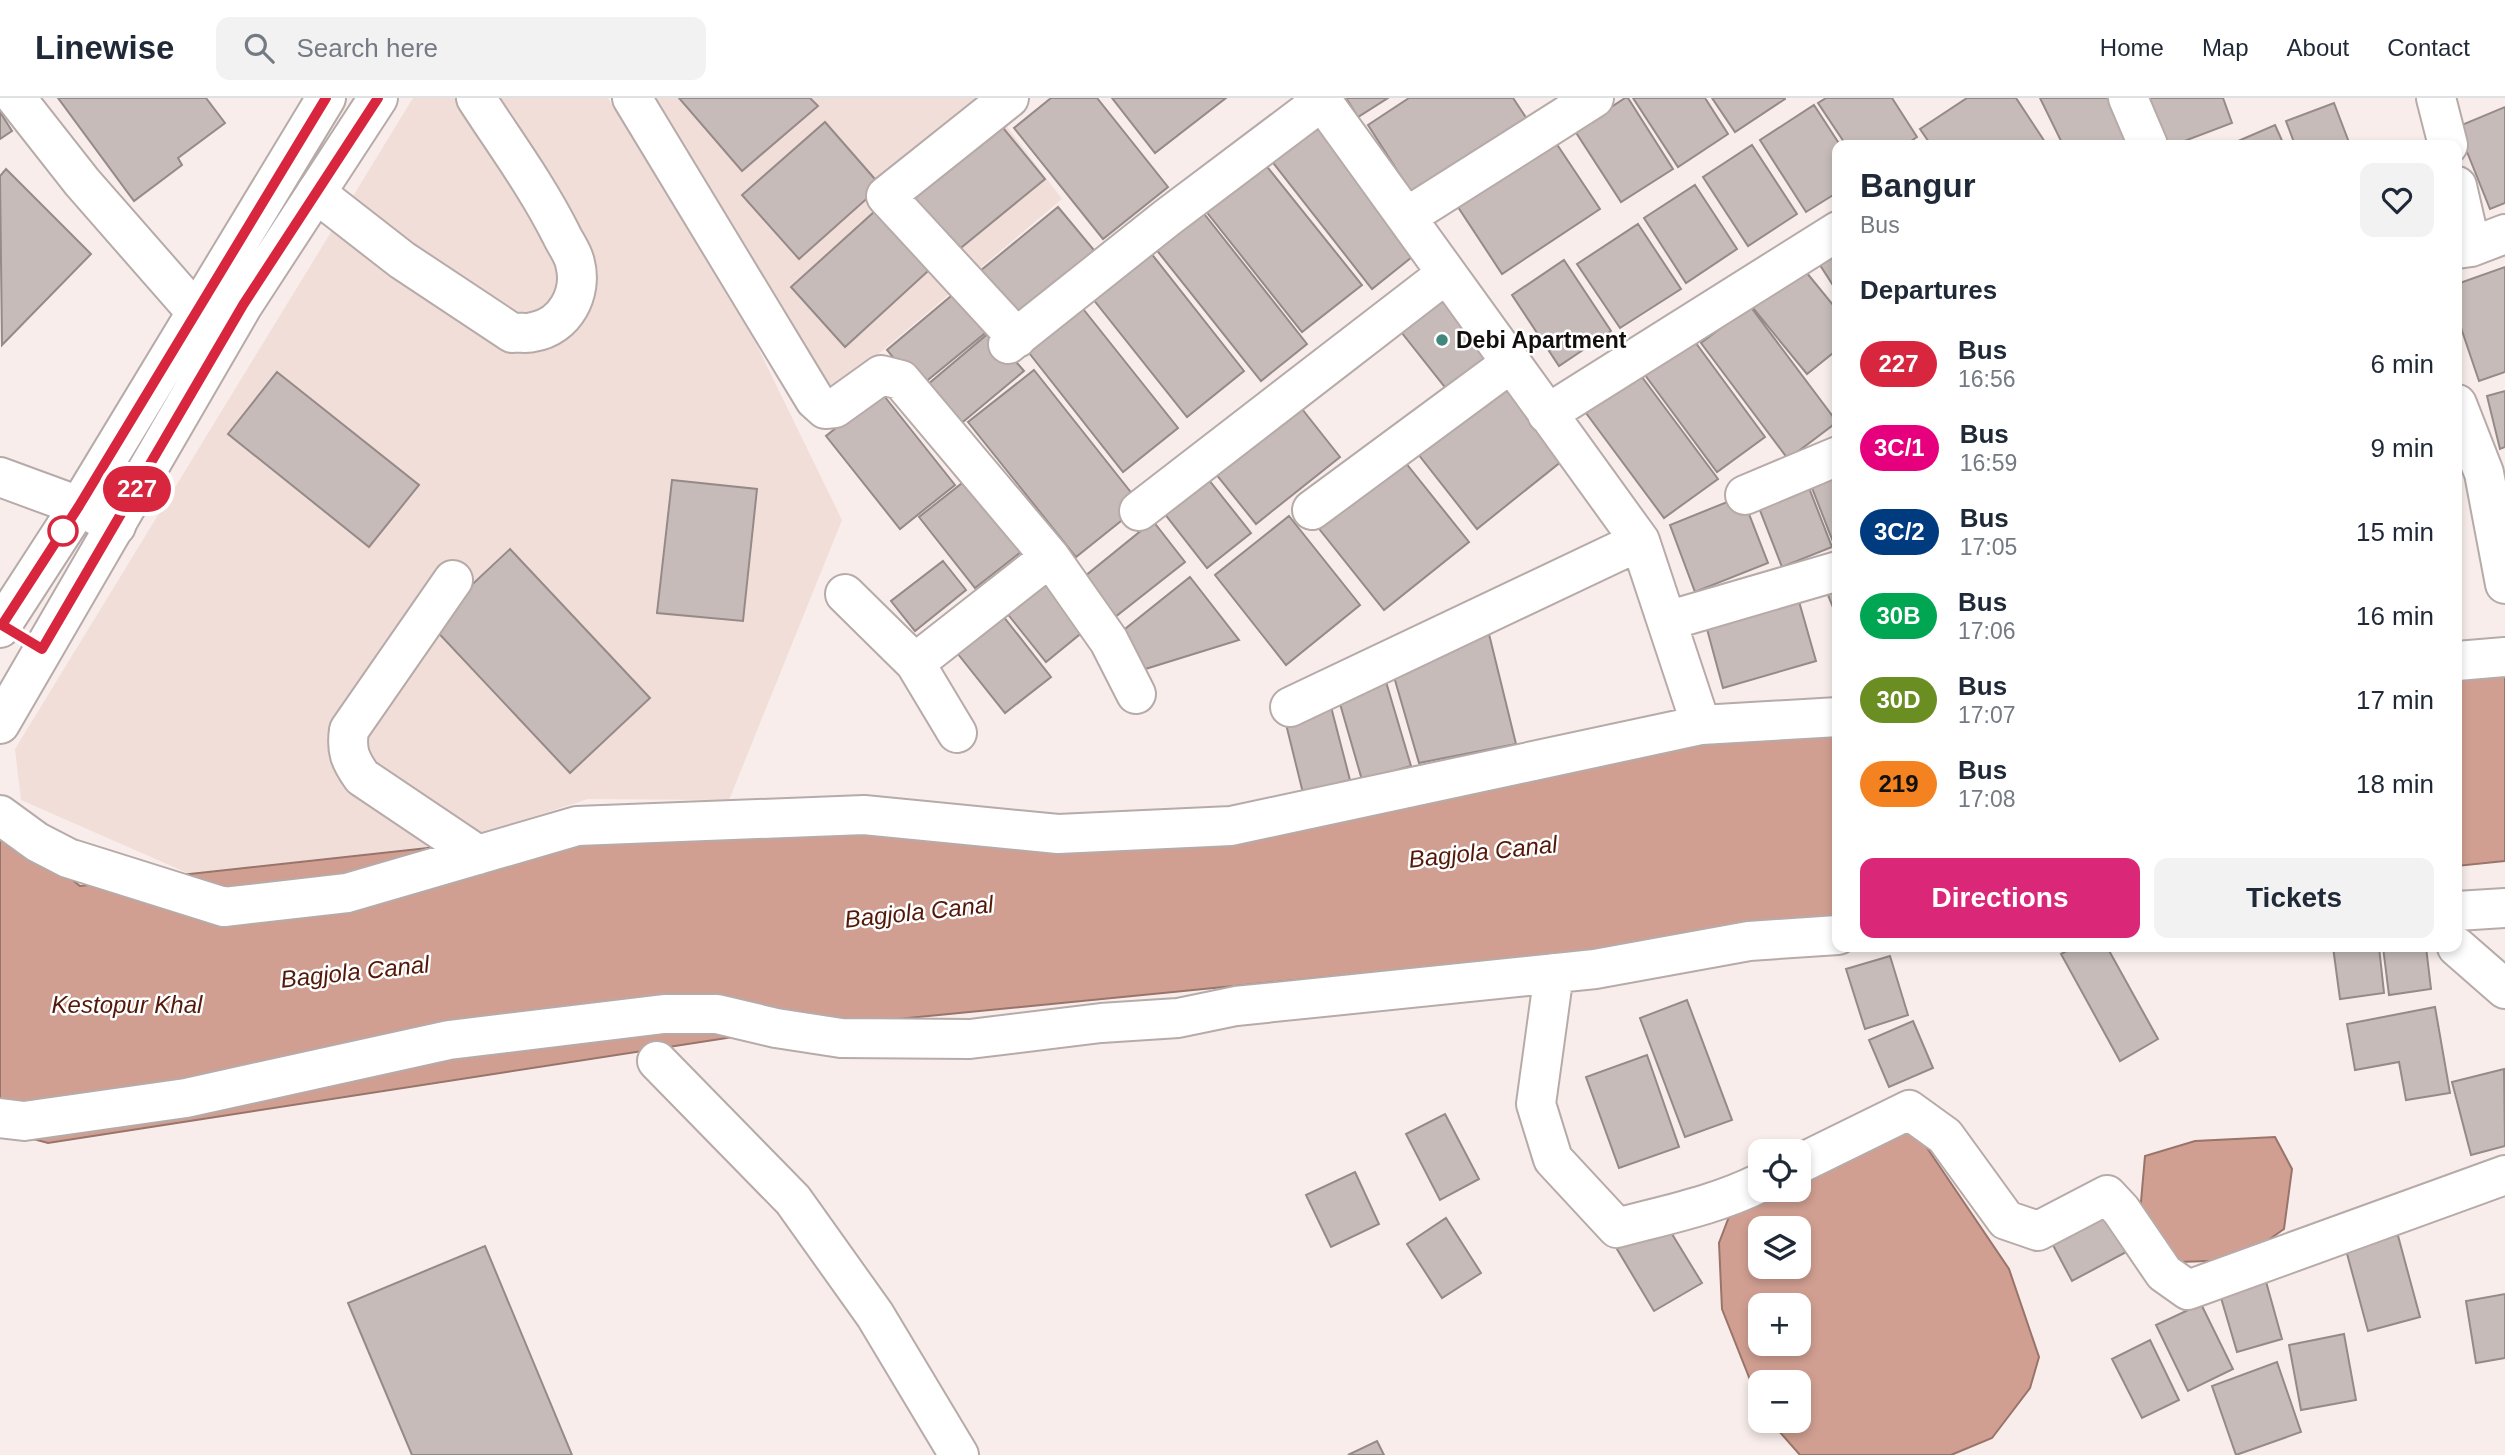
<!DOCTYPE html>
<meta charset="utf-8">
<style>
:root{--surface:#fff;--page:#f2f2f3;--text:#1f2937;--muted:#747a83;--line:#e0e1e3;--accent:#db2777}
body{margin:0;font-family:Helvetica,sans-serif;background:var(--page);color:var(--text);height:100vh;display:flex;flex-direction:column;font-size:26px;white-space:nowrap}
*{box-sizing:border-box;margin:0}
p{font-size:23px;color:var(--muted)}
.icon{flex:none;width:38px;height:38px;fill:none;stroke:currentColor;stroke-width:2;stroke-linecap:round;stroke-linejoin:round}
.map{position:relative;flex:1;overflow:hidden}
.side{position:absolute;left:1832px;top:42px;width:630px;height:812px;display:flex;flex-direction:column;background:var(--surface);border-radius:14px;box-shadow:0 4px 10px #0003}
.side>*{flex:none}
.badge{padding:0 14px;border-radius:23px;font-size:24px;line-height:46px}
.tools{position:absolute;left:1748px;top:1041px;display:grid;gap:14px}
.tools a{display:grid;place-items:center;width:63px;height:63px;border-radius:14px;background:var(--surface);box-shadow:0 4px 10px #0003;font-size:35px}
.map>.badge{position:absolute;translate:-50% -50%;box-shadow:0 0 0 4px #fff}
h2{padding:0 28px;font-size:26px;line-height:63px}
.round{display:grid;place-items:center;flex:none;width:74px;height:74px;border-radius:14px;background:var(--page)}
.summary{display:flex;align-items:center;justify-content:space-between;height:119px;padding:0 28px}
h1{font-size:33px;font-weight:800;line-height:52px}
.primary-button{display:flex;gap:14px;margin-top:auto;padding:14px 28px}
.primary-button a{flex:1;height:80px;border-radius:14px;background:var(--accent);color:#fff;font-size:28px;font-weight:800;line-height:80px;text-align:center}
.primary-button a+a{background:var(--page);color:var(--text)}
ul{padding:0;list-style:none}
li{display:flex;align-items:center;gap:21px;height:84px;padding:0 28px}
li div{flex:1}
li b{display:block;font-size:26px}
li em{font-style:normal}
li .badge{min-width:77px;font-weight:700;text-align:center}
header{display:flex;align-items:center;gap:42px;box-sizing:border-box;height:98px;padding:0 35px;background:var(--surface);border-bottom:2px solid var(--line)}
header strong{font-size:33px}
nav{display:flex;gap:38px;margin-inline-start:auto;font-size:24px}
.search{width:490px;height:63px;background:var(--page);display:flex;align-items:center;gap:18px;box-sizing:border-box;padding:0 24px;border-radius:14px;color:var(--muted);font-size:26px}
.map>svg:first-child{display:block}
.built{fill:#f1ded9}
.water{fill:#d19f92;stroke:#98746a;stroke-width:2;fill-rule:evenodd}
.building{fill:#c6bbb8;stroke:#958a88;stroke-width:2}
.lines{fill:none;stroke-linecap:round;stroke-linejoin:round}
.minor-casing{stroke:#b6aba9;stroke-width:42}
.major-casing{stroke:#b6aba9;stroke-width:42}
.minor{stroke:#fff;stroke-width:38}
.major{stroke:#fff;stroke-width:38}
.line-casing{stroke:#fff;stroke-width:16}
.line{stroke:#d7263d;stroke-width:10}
.poi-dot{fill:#41877e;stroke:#fff;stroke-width:2.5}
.stop-dot{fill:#fff;stroke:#d7263d;stroke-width:3.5}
.labels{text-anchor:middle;stroke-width:5;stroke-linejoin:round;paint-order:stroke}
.poi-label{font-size:23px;font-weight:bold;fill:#130f0e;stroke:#fff;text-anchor:start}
.water-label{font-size:24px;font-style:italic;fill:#531808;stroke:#fff}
</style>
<header>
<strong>Linewise</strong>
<div class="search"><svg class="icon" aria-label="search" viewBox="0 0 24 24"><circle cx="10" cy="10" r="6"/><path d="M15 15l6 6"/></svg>Search here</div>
<nav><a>Home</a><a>Map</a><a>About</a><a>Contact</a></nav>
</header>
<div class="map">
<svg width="2505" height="1357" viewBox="0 0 2505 1357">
<rect width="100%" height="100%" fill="#f8edea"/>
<path class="built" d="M413 0H608L742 217 842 422 729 702 588 701 441 748 233 795 21 702 15 651Z
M642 0H997L1008 30 1062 101 824 302Z"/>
<path class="water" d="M2505 555V763L2457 768V560Z
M1837 622V829L765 934 48 1045 0 1032V725L80 788 721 718 1179 736Z
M1885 1024 1917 1035 2009 1171 2039 1259 2030 1290 1992 1340 1951 1357H1800L1770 1323H1799V1284H1760V1307L1722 1211 1719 1145 1743 1082 1760 1092H1799V1059ZM1760 1130H1799V1169H1760ZM1760 1208H1799V1246H1760Z
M2275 1039 2292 1071 2284 1131 2240 1162 2178 1164 2140 1115 2145 1058 2195 1043Z"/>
<path class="building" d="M58 0H206L225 25 178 60 182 67 134 103Z
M679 0H810L818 8 742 73Z
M1051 0H1097L1168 89 1103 141 1014 30Z
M1112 0H1226L1155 55Z
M1346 0H1388L1358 19Z
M1409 0H1513L1533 30 1418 105 1368 27Z
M1625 0H1628L1673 71 1621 104 1575 33Z
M1633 0H1705L1728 36 1678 69Z
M1712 0H1785V1L1735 34Z
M1826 0H1892L1917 39 1905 47H1846L1818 5Z
M1967 0H2016L2047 47H1931L1920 31Z
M2040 0H2119L2142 47H2063Z
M2144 0H2223L2232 25 2174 47H2162Z
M2334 5 2350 47H2295L2286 23Z
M1814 7 1840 47H1838V94L1806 114 1760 42Z
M2505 9V105L2490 111 2457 29Z
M1312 13 1422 151 1372 191 1263 52Z
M0 14 12 33 0 41Z
M995 20 1045 81 951 158 901 98Z
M825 24 881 88 799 161 742 97Z
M2275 27 2284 47H2229Z
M1554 42 1600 111 1502 176 1456 106Z
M1752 47 1797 116 1748 148 1703 79Z
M1256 55 1362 187 1302 234 1197 102Z
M6 71 91 156 2 247 0 78Z
M1695 87 1737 151 1686 185 1644 120Z
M1194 103 1307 246 1261 283 1147 140Z
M885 104 939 163 845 249 791 189Z
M1058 109 1103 163 1019 232 974 178Z
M1638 126 1681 191 1620 230 1577 166Z
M1143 145 1244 273 1187 319 1085 191Z
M1838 151V195L1818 164Z
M1564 162 1611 233 1559 268 1512 197Z
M1802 169 1838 213V251L1807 276 1753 210Z
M2505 169V274L2479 283 2457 218V186Z
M963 188 995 227 918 290 887 252Z
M1436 191 1491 260 1448 293 1394 225Z
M1076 202 1178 330 1123 374 1022 246Z
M1750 208 1837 324 1788 361 1701 245Z
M990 234 1024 273 952 333 920 293Z
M1690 237 1765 339 1717 374 1642 273Z
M1034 272 1141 407 1076 459 968 324Z
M277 274 419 387 369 449 228 336Z
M1639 275 1718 381 1664 420 1586 315Z
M1512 281 1572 355 1477 431 1418 356Z
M2505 293V349L2500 351 2487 298Z
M881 294 955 387 900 431 826 338Z
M1291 297 1340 359 1256 426 1207 365Z
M1401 359 1469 444 1384 512 1316 427Z
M1838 359V454H1837L1805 372Z
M1201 372 1251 435 1207 470 1157 406Z
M1804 377 1832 449 1782 469 1754 397Z
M672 382 757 391 743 523 657 515Z
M966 382 1022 453 975 490 919 419Z
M1742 398 1768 465 1695 494 1670 427Z
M1289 418 1360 507 1286 567 1215 477Z
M1153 423 1185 464 1110 523 1079 483Z
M510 451 650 600 570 675 430 526Z
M943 463 966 492 915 533 891 503Z
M1047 474 1090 528 1046 564 1002 509Z
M1190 479 1239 542 1142 572 1115 539Z
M1838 487V522L1826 492Z
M1796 493 1816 563 1723 590 1704 520Z
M996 509 1051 579 1005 615 950 546Z
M1488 532 1516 646 1419 665 1390 565Z
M1384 577 1411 668 1362 682 1336 592Z
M1330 605 1350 682 1303 695 1284 618Z
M2074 849H2107L2158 941 2120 963 2061 856Z
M2333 849H2379L2384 895 2340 901Z
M2383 849H2426L2431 891 2389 897Z
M1890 858 1908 917 1865 931 1846 871Z
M1687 902 1732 1022 1685 1039 1640 920Z
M2435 909 2450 995 2406 1002 2399 964 2355 972 2347 926Z
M1913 923 1933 970 1889 989 1869 942Z
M1647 957 1679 1049 1619 1070 1586 979Z
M2504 971 2505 1048 2471 1057 2452 984Z
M1445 1016 1479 1081 1440 1102 1406 1036Z
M1355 1074 1379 1126 1331 1149 1306 1097Z
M2102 1105 2128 1153 2072 1183 2046 1134Z
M1446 1120 1481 1175 1442 1200 1407 1146Z
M1664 1123 1702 1185 1654 1213 1617 1151Z
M2394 1123 2420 1219 2368 1233 2343 1141Z
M485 1148 572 1357H412L348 1205Z
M2265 1180 2282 1241 2237 1254 2219 1193Z
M2505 1196V1260L2476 1265 2466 1203Z
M2201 1206 2233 1271 2188 1293 2156 1227Z
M2344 1236 2356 1302 2301 1312 2289 1247Z
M2150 1242 2179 1302 2142 1320 2112 1261Z
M2277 1264 2301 1334 2236 1357 2212 1288Z
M1377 1343 1384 1357H1348Z"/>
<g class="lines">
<defs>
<path id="minor" d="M16 0 82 84 195 213
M632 0 815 302 825 311 835 310 881 277 901 282 1050 459 1109 543 1136 596
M1009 0 886 98 1017 240
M1320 0 1640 443 1701 627
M2128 0 2148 47
M2436 0 2448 47
M2457 88 2471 149
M316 95 402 162 512 235C519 234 527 236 533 234 565 229 583 195 575 165 573 155 565 145 561 136 537 88 505 45 476 0
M1408 118 1594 0
M2457 151 2471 149 2505 136
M1008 246 1168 119 1322 3
M2457 306 2484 375 2505 486
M1547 316 1838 133
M0 379 79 408 116 428
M1745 397 1838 358
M1312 412 1511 265
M1139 413 1446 176
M453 482 349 632C346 653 350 662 362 679L478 757
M845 496 915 565 957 635
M1667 523 1838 473
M2457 563 2505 559
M915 565 1050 459
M1290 609 1640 443
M0 717 37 744 68 760 224 809 347 795 577 728 864 717 1058 736 1231 728 1701 627 1838 619
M2457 813 2505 810
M2457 849 2505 891
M1554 875 1536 1006 1553 1061 1617 1130C1665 1117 1716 1107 1760 1085
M657 963 793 1102 875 1217 959 1357
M0 1020 24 1023 186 1000 449 942 664 916H717L776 930 841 940 970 941 1101 925 1178 920 1236 908 1595 871 1749 843 1838 837
M1799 1066 1909 1012 1945 1038 2006 1122 2038 1133 2107 1097 2121 1112 2164 1175 2188 1192 2505 1077"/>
<path id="major" d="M0 530 79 408 326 0
M0 626 243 207 378 0"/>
</defs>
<use href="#minor" class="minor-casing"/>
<use href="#major" class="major-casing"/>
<use href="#minor" class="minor"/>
<use href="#major" class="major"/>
</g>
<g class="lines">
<defs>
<path id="line" d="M326 0 79 408 2 527 42 551 243 207 378 0"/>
</defs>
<use href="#line" class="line-casing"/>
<use href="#line" class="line"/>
</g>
<circle class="poi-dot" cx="1442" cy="242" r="7"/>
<circle class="stop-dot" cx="63" cy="433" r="14"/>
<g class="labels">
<g class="poi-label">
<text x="1456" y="250">Debi Apartment</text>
</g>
<g class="water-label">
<text transform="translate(1483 754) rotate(-6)" y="8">Bagjola Canal</text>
<text transform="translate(919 814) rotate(-6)" y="8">Bagjola Canal</text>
<text transform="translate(355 874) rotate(-6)" y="8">Bagjola Canal</text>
<text x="127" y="915">Kestopur Khal</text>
</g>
</g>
</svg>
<div class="tools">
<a><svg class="icon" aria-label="locate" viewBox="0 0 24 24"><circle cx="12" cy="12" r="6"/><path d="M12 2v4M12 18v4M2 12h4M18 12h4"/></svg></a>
<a><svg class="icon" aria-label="layers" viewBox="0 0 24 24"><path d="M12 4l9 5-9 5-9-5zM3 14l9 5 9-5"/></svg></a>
<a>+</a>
<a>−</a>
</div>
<b class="badge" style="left:137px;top:391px;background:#d7263d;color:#fff">227</b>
<section class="side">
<div class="summary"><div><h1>Bangur</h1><p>Bus</p></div><a class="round"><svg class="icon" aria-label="heart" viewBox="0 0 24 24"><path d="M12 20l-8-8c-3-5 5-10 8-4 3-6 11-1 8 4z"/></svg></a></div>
<h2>Departures</h2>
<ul>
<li><span class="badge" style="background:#d7263d;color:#fff">227</span><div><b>Bus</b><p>16:56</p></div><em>6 min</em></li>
<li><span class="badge" style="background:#e6007e;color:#fff">3C/1</span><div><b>Bus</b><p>16:59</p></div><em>9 min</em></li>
<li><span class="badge" style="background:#003b80;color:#fff">3C/2</span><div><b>Bus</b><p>17:05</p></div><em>15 min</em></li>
<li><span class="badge" style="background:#00a651;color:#fff">30B</span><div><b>Bus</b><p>17:06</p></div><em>16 min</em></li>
<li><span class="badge" style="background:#6b8e23;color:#fff">30D</span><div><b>Bus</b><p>17:07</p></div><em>17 min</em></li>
<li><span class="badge" style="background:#f58220;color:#111">219</span><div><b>Bus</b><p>17:08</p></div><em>18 min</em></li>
</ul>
<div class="primary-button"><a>Directions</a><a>Tickets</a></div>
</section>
</div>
